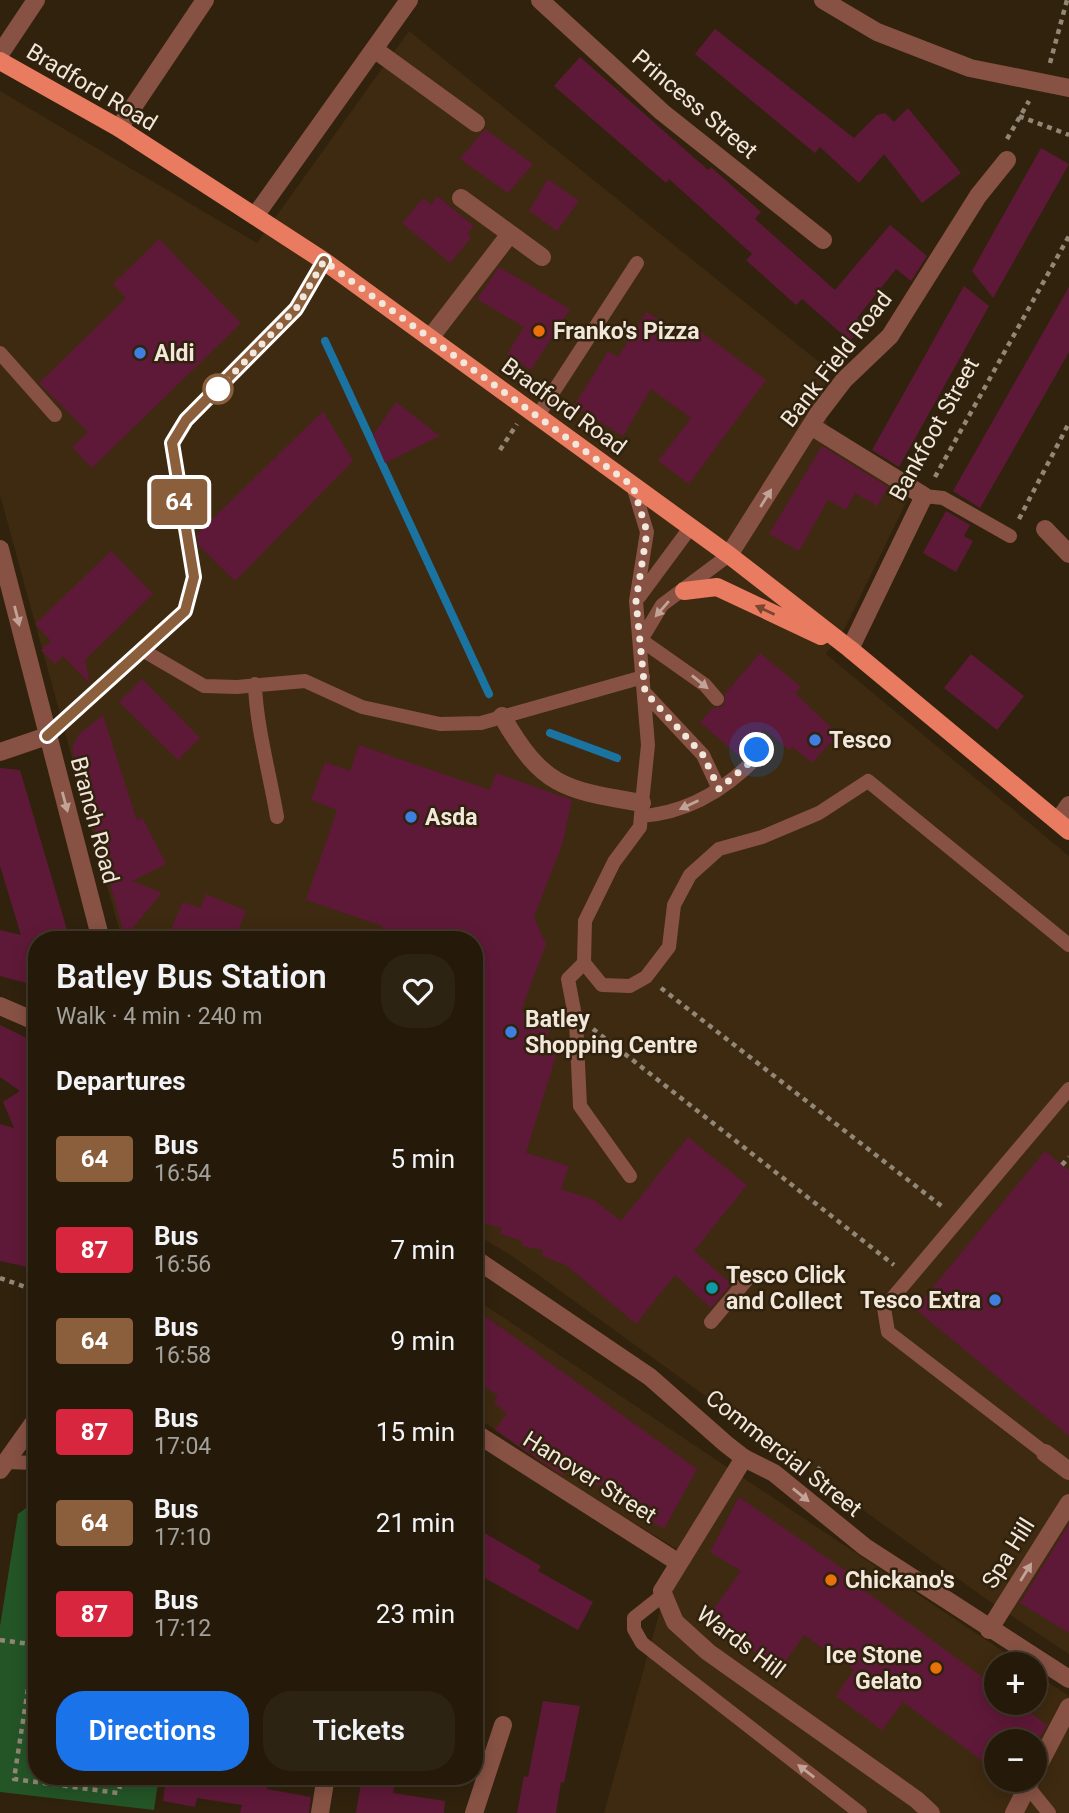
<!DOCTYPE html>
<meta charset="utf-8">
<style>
:root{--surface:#251a0a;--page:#2d2313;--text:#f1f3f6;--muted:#a3a19c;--line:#42382b;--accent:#1a73e8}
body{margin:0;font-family:Roboto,sans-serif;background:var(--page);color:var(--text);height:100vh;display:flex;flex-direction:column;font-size:26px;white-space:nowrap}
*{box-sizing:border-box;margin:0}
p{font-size:23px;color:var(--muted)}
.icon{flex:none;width:38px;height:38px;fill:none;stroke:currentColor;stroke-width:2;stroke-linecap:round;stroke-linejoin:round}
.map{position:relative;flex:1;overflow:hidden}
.drawer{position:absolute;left:28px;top:931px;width:455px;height:854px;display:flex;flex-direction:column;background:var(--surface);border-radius:28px;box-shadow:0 4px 18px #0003,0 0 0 2px var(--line)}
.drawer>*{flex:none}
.badge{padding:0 14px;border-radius:5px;font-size:24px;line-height:46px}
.controls{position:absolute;left:984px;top:1652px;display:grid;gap:14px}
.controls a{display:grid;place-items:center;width:63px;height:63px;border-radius:50%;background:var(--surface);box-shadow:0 4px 18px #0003,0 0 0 2px var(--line);font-size:35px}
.you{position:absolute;width:35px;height:35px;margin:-18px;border:5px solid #fff;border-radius:50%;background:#1a73e8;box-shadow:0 0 0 10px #1a73e833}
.map>.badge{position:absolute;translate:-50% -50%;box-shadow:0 0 0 4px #fff}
h2{padding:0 28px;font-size:26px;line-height:63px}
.round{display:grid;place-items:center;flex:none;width:74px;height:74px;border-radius:28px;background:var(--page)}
.overview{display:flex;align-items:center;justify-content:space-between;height:119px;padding:0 28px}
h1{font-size:33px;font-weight:600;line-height:52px}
.action{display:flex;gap:14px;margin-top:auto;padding:14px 28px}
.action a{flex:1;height:80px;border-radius:28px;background:var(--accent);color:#fff;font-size:28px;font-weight:600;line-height:80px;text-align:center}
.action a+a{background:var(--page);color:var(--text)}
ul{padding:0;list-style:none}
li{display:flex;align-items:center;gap:21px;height:91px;padding:0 28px}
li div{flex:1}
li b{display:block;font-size:26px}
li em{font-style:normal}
li .badge{min-width:77px;font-weight:700;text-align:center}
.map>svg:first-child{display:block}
.built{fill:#3e2a10;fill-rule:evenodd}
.green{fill:#235527}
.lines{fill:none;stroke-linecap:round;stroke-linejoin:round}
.stream{stroke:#1a73a0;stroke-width:8}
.building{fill:#5f1938}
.path{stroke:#928676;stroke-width:4.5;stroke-dasharray:5 5;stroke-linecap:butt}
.service{stroke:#875244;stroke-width:14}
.pedestrian{stroke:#875244;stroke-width:18}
.minor{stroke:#875244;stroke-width:18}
.tertiary{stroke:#875244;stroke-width:18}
.primary{stroke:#e97b60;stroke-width:18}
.oneway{fill:#c1a497}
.oneway2{fill:#7b462f}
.line-casing{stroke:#fff;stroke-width:16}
.line{stroke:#8b5e3c;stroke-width:10}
.walk{stroke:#f1e7db;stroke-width:7;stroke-dasharray:0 12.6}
.food-dot{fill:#e8710a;stroke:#31220e;stroke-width:2.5}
.shop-dot{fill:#3f7fe0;stroke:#31220e;stroke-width:2.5}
.stop-dot{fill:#fff;stroke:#8b5e3c;stroke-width:3.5}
.culture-dot{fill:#0f9aa8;stroke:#31220e;stroke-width:2.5}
.labels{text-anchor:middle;stroke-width:5;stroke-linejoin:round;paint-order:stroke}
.street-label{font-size:23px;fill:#f1e7db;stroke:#31220e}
.poi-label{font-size:23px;font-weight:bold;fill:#f1e7db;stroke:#31220e;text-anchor:start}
</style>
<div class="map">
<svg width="1069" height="1813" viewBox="0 0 1069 1813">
<rect width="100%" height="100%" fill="#31220e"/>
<path class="built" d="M409 31 824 366 827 431 915 484 845 628 826 654 1069 856V1654L982 1596 512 1256 474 1233V940H122L0 495V91L257 243Z
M474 1298 1022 1664H996V1703H1034V1673L1069 1696V1813H604L677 1549 581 1491 474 1415ZM996 1741H1034V1780H996Z"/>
<path class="green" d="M37 1500V1776H159L154 1810 0 1792V1626L18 1514Z"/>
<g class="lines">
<path class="stream" d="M325 341 489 694
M550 733 617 758"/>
</g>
<path class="building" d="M715 29 854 138 877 115 885 113 894 122 908 108 961 173 922 203 884 154 859 183 820 147 815 153 695 54Z
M580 57 708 170 711 167 761 212 755 219 835 290 890 225 927 256 911 281 896 269 857 318 865 325 850 341 802 299 796 305 746 260 752 254 669 179 666 183 554 86Z
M485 129 533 164 508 193 460 159Z
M1041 148 1069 164 993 298 972 271Z
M548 179 579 201 557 231 529 211Z
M437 196 474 226 467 234 471 238 450 263 402 223 423 198 431 205Z
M159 239 241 323 92 468 72 447 88 432 39 383 126 298 113 284Z
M499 267 570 309 531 370 507 354 524 327 477 299Z
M964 286 989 306 899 467 872 450Z
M1069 287V352L980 508 953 491Z
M646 312 693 340 700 331 766 380 689 484 658 461 691 418 651 389 623 436 574 406 608 351 618 357Z
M396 402 440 436 385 463 373 435Z
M323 411 353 461 235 581 198 545 197 534Z
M822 446 888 487 877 506 855 493 846 510 828 500 799 551 769 534Z
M946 511 970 525 964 536 973 541 956 572 923 553Z
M111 551 153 594 85 660 90 684 63 656 55 664 41 650 51 641 35 624Z
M760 653 801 687 795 693 838 734 812 763 793 747 789 750 764 729 740 757 700 722 713 708 724 706 725 694Z
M971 654 1024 696 997 730 944 688Z
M142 679 200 738 178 760 119 702Z
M103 715 137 821 142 817 166 864 132 881 162 893 125 937 72 748 79 734Z
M359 745 490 790 496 773 572 800 562 845 534 917 546 944 521 1011 551 1022 546 1042 559 1046 526 1153 569 1166 561 1189 594 1200 621 1221 688 1137 747 1185 694 1251 731 1284 711 1308 675 1275 636 1324 566 1265 542 1256 543 1250 522 1246V1241L500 1234 502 1228 479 1222 480 1215H474V940H377L382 926 306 900 337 810 311 800 325 762 350 771Z
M0 768 20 770 70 940H37V986L0 976V930L21 935 0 866Z
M206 894 246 911 234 940H166L183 902 200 908Z
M0 1025 37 1043V1269L0 1261V1124L14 1128 3 1102 20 1091 0 1077Z
M1045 1151 1069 1170V1436L915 1309Z
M474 1308 697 1469 664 1529 644 1517 650 1509 606 1479 602 1485H594L567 1468 562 1475 495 1430 507 1413 494 1403 498 1396 474 1379Z
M739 1497 849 1573 846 1577 996 1687V1703H1017L1047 1725 1038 1741H996V1771L903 1702 882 1730 836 1696 854 1670 804 1635 779 1670 707 1618 741 1571 710 1552Z
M1069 1524V1633L1020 1603Z
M483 1532 541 1566 538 1571 593 1602 578 1630 474 1572V1547Z
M543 1701 580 1706 564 1783 561 1782 556 1813H517L524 1776 528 1777Z
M166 1776H242L269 1781 267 1789 311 1797 309 1813H240L242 1805 197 1798 195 1807 163 1801Z
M362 1777 395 1782 393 1793 445 1801 444 1813H356Z"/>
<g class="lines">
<path class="path" d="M1050 63 1067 0
M1019 116 1069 135
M1007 139 1029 101
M500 450 517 424
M935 477 1069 236
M1019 519 1069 423
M661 988 944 1208
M593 1029 894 1265
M1062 1165 1069 1157
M0 1278 37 1291
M811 1479 823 1463
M37 1630 14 1779 118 1793 123 1776
M0 1640 37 1645
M67 1786 68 1776"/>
<path class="service" d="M0 353 55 415
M537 417 637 263
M633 486 647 532 636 601 648 745 642 803 640 827 614 862 585 921 584 963 602 985 630 986 646 977 669 947 674 905 690 875 719 849 762 837 819 813 868 781 1069 945
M924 496 943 498 1010 536
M639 597 690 528
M641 640 662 605 729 555
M641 640 705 685 717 699
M144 651 204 686 237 687 305 681 362 707 440 724 481 723 643 677
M255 684C256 725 270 775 277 817
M644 692 703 755 719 789
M47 736 185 611 194 577 172 443 186 420 296 309 324 261
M641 816C688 813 728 788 760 754L756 750
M584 963 568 979 576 1021 580 1106 630 1176
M711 1322 750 1276
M1045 1453 888 1332 884 1308 1069 1089
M6 1462 37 1463
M663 1595 634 1618V1629L642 1643 860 1813
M1028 1787 1049 1813"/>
<path class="pedestrian" d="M502 716C543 788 565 790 642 803"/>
<path class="minor" d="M540 0 662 112 823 240
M823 0 877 32 970 68 1069 88
M374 49 476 123
M0 54 36 0
M119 128 205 0
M461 198 542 257
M255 216 409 0
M430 338 510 234
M811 426 924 496 850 649
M1045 529 1069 554
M729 555 818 414 844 380 890 336 978 196 1007 160
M1058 821 1069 805
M474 1432 679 1563
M1045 1453 1069 1471
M744 1458 662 1591 675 1622 708 1652 917 1800 931 1813
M0 1470 37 1418
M989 1630 1069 1503
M1034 1774 1069 1707
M320 1813 326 1776
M474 1813 503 1725
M1014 1813 1031 1780"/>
<path class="tertiary" d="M0 549 101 940
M0 752 47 736
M0 1006 37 1022
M474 1258 650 1377 726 1444 744 1458 774 1473 865 1547 1069 1679"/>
<path class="primary" d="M0 61 119 128 324 261 729 555 850 649 1069 831
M684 591 717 587 821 636"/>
</g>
<defs><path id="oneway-solid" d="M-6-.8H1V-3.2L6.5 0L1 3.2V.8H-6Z" transform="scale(1.75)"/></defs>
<g class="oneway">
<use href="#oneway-solid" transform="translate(766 498) rotate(-58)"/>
<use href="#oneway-solid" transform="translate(662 609) rotate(131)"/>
<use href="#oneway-solid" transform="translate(17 616) rotate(76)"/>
<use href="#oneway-solid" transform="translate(700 682) rotate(39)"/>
<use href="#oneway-solid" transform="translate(65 802) rotate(75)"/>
<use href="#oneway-solid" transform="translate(689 805) rotate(155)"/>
<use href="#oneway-solid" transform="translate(801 1495) rotate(39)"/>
<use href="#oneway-solid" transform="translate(1026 1572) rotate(-58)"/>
<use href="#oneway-solid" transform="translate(806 1771) rotate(-142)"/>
</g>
<use class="oneway2" href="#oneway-solid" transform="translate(765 610) rotate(-155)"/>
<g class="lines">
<defs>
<path id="line" d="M47 736 185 611 194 577 172 443 186 420 296 309 324 261"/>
</defs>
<use href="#line" class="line-casing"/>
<use href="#line" class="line"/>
<path class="walk" d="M218 389 296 309 324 261 633 486 647 532 636 601 645 692 703 755 719 789 760 754 757 750"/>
</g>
<g class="food-dot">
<circle cx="539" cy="331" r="7"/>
<circle cx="831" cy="1580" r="7"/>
<circle cx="936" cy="1668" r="7"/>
</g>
<g class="shop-dot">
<circle cx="140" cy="353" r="7"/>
<circle cx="815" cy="740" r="7"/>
<circle cx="411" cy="817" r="7"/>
<circle cx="511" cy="1032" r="7"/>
<circle cx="995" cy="1300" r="7"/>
</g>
<circle class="stop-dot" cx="218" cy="389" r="14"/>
<circle class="culture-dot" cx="712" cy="1288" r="7"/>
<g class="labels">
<g class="street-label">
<text transform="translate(92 87) rotate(31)" y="8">Bradford Road</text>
<text transform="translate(695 104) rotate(40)" y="8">Princess Street</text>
<text transform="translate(836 359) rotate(-52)" y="8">Bank Field Road</text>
<text transform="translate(564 406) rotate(36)" y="8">Bradford Road</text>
<text transform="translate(934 429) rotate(-61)" y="8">Bankfoot Street</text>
<text transform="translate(95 820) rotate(75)" y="8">Branch Road</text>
<text transform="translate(784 1453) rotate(38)" y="8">Commercial Street</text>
<text transform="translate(590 1477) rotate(32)" y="8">Hanover Street</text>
<text transform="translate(1008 1553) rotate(-58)" y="8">Spa Hill</text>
<text transform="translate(741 1642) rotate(37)" y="8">Wards Hill</text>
</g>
<g class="poi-label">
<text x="553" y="339">Franko's Pizza</text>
<text x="154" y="361">Aldi</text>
<text x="829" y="748">Tesco</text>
<text x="425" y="825">Asda</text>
<text x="525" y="1027">Batley<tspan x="525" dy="26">Shopping Centre</tspan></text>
<text x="726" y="1283">Tesco Click<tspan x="726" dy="26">and Collect</tspan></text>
<text x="981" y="1308" text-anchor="end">Tesco Extra</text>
<text x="845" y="1588">Chickano's</text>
<text x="922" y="1663" text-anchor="end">Ice Stone<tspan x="922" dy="26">Gelato</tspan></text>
</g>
</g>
</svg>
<div class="controls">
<a>+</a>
<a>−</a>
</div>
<div class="you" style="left:757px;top:750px"></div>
<b class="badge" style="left:179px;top:502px;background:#8b5e3c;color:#fff">64</b>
<section class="drawer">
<div class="overview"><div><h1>Batley Bus Station</h1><p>Walk · 4 min · 240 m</p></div><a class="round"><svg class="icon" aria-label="heart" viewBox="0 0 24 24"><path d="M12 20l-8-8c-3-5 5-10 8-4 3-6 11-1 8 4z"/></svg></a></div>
<h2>Departures</h2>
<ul>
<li><span class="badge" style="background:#8b5e3c;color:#fff">64</span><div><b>Bus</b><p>16:54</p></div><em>5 min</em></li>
<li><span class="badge" style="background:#d7263d;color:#fff">87</span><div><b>Bus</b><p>16:56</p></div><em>7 min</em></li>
<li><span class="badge" style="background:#8b5e3c;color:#fff">64</span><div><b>Bus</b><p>16:58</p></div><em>9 min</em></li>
<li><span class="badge" style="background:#d7263d;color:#fff">87</span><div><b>Bus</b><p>17:04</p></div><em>15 min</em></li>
<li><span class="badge" style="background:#8b5e3c;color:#fff">64</span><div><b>Bus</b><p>17:10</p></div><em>21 min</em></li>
<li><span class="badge" style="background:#d7263d;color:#fff">87</span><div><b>Bus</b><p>17:12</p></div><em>23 min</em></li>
</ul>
<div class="action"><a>Directions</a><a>Tickets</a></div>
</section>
</div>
